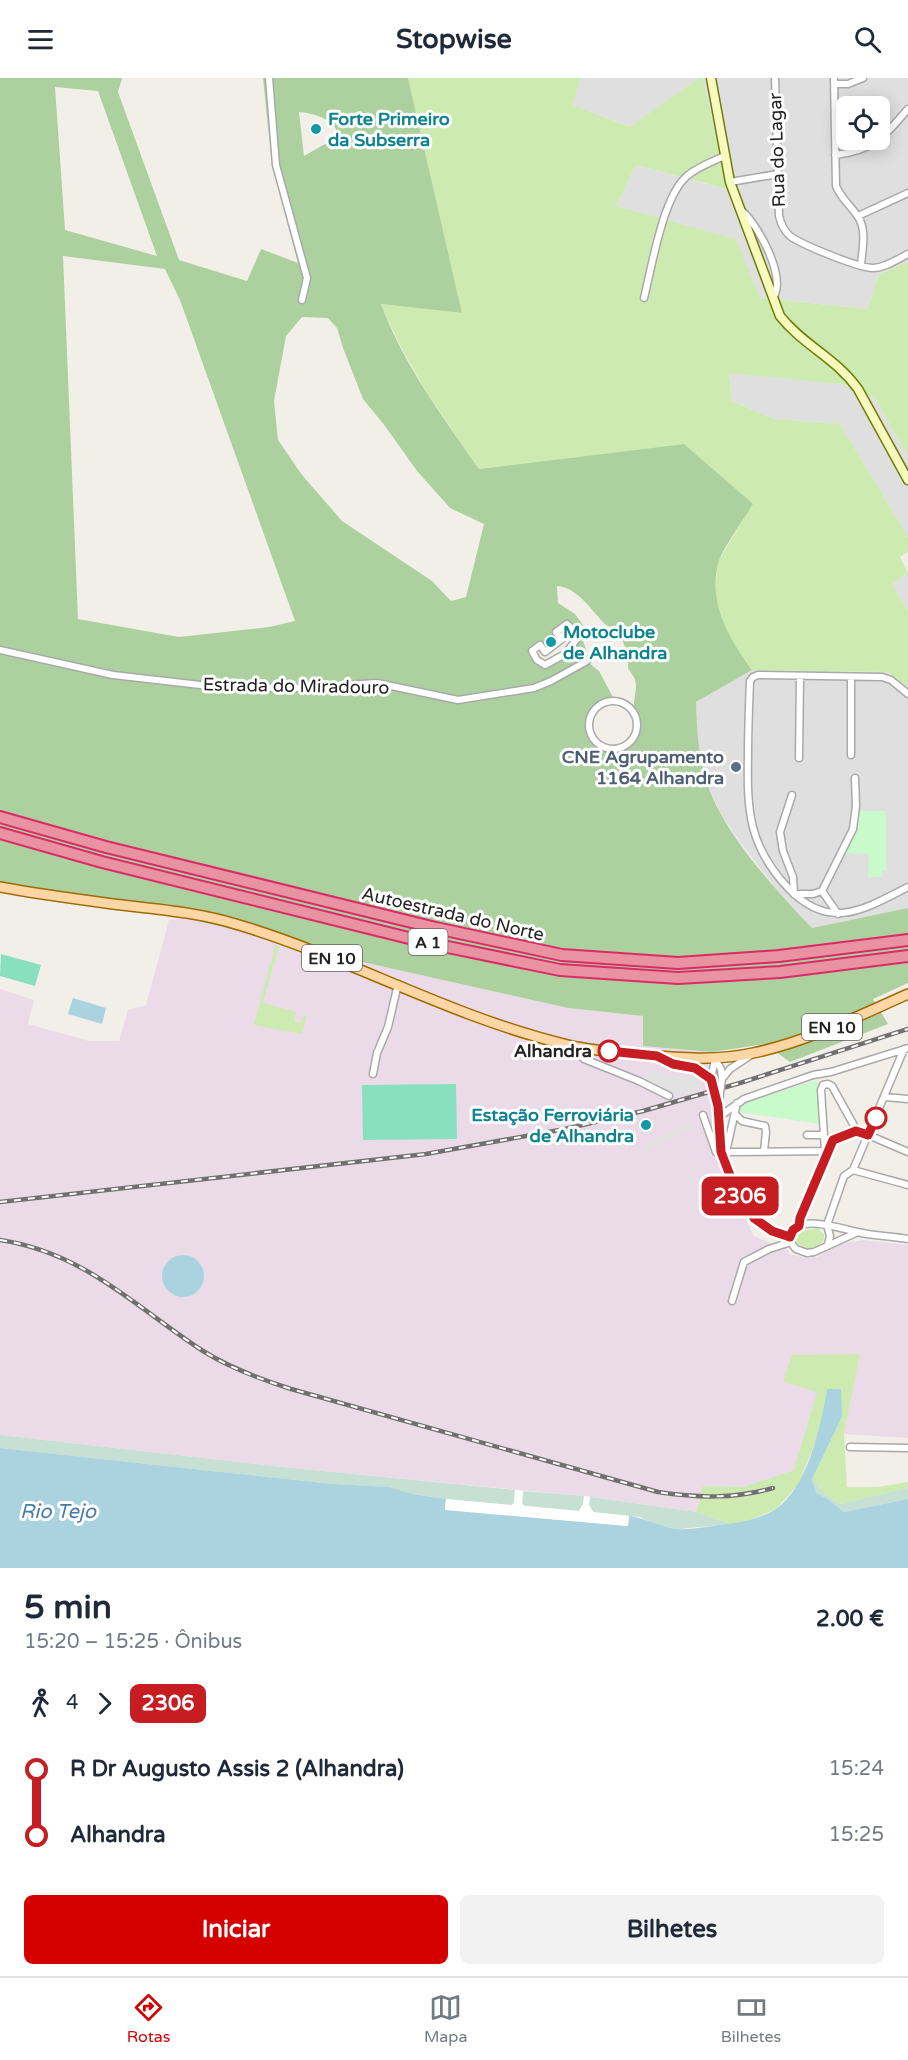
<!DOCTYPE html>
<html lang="pt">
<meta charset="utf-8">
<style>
:root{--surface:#fff;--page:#f2f2f3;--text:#1f2937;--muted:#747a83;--line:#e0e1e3;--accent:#d40000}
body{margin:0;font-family:"Varela Round",sans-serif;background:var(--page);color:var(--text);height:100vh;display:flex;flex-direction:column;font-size:22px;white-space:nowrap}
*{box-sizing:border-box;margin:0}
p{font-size:20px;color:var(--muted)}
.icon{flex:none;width:33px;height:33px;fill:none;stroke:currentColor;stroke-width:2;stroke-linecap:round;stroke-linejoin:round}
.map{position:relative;height:1490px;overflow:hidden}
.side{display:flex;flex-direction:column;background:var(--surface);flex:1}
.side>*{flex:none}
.badge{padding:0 12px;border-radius:9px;font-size:21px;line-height:39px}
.controls{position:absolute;left:836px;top:18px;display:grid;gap:12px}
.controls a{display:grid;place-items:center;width:54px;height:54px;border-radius:9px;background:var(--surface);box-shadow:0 3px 15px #0003;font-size:30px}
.map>.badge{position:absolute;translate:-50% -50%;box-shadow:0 0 0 3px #fff}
.legs{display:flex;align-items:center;gap:9px;height:66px;padding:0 24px;font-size:20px}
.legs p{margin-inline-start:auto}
.summary{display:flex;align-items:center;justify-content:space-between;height:102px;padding:0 24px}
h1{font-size:33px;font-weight:700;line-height:45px}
.cta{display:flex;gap:12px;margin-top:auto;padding:12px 24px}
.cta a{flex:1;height:69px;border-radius:9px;background:var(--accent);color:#fff;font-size:24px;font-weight:700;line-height:69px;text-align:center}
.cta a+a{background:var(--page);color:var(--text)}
ul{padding:0 24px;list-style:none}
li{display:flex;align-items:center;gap:21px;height:66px;font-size:22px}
li i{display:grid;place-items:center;width:9px;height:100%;margin:0 8px;background:currentColor}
li i::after{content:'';width:15px;height:15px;margin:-8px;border:4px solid;border-radius:50%;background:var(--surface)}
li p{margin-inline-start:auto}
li:first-child i{background:linear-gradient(#0000 50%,currentColor 0)}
li:last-child i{background:linear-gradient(currentColor 50%,#0000 0)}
header{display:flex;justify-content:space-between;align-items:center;height:78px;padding:0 24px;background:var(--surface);font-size:27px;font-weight:700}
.tab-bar{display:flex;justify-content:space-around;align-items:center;height:84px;border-top:2px solid var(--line);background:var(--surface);font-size:16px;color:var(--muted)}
.tab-bar a{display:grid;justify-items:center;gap:3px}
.tab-bar .current{color:var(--accent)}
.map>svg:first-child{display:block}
.residential{fill:#e0dfdf;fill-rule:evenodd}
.industrial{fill:#ebdbe8}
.grass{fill:#cdebb0}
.forest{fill:#add19e;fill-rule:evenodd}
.wetland{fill:#c6e0d4}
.park{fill:#c8facc}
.pitch{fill:#88e0be}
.parking{fill:#e2e2e2}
.water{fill:#aad3df}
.pier{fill:#fff}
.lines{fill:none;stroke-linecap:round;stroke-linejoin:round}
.street-casing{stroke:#a9a9a9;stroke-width:9}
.secondary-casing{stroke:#707d05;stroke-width:11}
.primary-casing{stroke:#a06b00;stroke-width:12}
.highway-casing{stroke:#dc2a67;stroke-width:14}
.street{stroke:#fff;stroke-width:6}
.secondary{stroke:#f7fabf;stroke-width:8}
.primary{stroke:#fcd6a4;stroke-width:9}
.highway{stroke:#e892a2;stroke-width:10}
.rail-casing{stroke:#707070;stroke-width:4.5}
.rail{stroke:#fff;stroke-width:2;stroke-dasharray:7;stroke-linecap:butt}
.street-bridge-casing{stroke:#a9a9a9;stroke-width:9;stroke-linecap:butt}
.street-bridge{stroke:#fff;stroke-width:6}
.line-1-casing{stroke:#fff;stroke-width:14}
.line-1{stroke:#c61d23;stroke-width:9}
.culture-dot{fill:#0f9aa8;stroke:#fff;stroke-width:2}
.service-dot{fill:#5c6f8a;stroke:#fff;stroke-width:2}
.stop-1-dot{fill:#fff;stroke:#c61d23;stroke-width:3}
.labels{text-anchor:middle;stroke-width:6;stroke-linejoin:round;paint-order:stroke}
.shield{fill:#fff;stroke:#646464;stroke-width:1.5}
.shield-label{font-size:16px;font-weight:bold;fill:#222}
.culture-label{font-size:18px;font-weight:bold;fill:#0d838f;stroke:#fff;text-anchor:start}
.street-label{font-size:18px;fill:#222;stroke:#fff}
.service-label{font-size:18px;font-weight:bold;fill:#4e5e75;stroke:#fff;text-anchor:end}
.stop-label{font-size:18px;font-weight:bold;fill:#222;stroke:#fff;text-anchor:end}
.water-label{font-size:20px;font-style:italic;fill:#4a7aab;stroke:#fff}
</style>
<header><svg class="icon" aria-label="menu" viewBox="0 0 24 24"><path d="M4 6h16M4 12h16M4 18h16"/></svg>Stopwise<svg class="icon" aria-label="search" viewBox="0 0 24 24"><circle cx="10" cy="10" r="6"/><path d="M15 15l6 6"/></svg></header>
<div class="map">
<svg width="908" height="1490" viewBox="0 0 908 1490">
<rect width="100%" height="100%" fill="#f2efe9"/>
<path class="residential" d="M581 0H699L631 49 571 27Z
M703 0H908V184L879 196 868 231 760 220 735 161 616 128 636 87 726 111ZM846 28H879V62H846Z
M729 294 843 306 875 320 908 379V459L840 346 774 341 732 323Z
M908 495V533L892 506Z
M752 592 887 594 908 609V830L812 850 777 812 740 764 721 736 707 706 698 670 696 624Z"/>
<path class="industrial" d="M187 840 349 881 568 930 643 938 644 968 712 974 715 1024 725 1100 754 1158 789 1173 788 1176 806 1180 817 1179 836 1168 850 1164 865 1162 908 1167V1360L844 1356 859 1277 792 1406 699 1420 696 1434 584 1418 282 1389 0 1357V911L34 922 28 946 89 963H119L128 932 146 927 169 842Z"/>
<path class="grass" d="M408 0H581L572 27 630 49 699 0H703L727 111 636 87 616 128 736 161 760 220 868 231 879 196 908 184V379L875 320 843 306 729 295 732 323 774 341 840 346 908 459V474L900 479 908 495 892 506 908 533V609L887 594 752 592 732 564 720 539 715 513 718 484 752 426 684 366 479 391 427 315 402 271 380 226 462 235Z
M275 867 279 868 263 925 296 934 294 943 301 945 304 937 307 938 302 956 254 947Z
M817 1150 824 1156C825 1165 818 1170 809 1171L797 1166 795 1159 798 1154Z
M860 1276 844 1356 847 1409H878L908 1404V1410L839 1426 825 1416 812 1401 842 1339 827 1311 821 1350 798 1407 776 1431 748 1443 731 1446 696 1434 703 1408 744 1409 794 1392 817 1314 783 1304 792 1277Z"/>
<path class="forest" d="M0 0H122L118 14 179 182 247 203 261 171 298 185 272 87 263 0H408L462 235 381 226C403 286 443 339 479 391L684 366 753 426C745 439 721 473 718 486 708 527 730 561 752 592L696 624C697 651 698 679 707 705 724 756 775 811 812 850L908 830V905L873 921 888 946 790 984 765 966 712 974 643 968V938L568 930 349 881 187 840 0 806ZM55 9 98 13 157 178 65 152ZM299 34C313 35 327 39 336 51L332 62 304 78ZM63 178 165 191 180 222 295 543 269 549 179 559 78 541ZM302 239 328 240 337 250 343 270 363 321 385 348 417 393 450 430 484 446 466 519 451 523 432 503 342 443 302 397 278 362 274 323 286 258ZM557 508C577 509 592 533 605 546 609 549 614 550 617 554 624 561 629 580 628 590 630 594 634 598 635 602 638 610 633 621 634 629 634 637 638 644 636 652 629 688 574 667 592 635 597 626 606 623 615 623L599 593 588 584 589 582 583 562V547L575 536 558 525ZM567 546 574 553 576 563 565 576 545 587 533 573 540 568 545 574 562 561 557 554Z"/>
<path class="wetland" d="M0 1357 282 1389 515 1412 514 1425 511 1427 446 1421 412 1416 390 1409 333 1406 0 1370Z
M812 1401 825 1416 839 1426 908 1410V1421L844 1434 829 1422 816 1416Z
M523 1413 584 1418 583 1426 579 1433 525 1428 522 1426Z
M590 1419 696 1434 731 1446 678 1451 653 1446 640 1439 593 1434 589 1427Z"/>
<path class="park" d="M859 733H886V793H882V799H868L869 776 844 775Z
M817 1002 820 1046 738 1034 743 1025Z"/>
<path class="pitch" d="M1 876 41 887 35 908 0 898Z
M456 1006 457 1061 363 1062 362 1007Z"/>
<path class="parking" d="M649 992 684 999 700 997 703 1010 677 1018 645 1000Z
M691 1044 694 1049 644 1073 642 1068Z"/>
<path class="water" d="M73 920 106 930 102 946 68 936Z
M162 1198a21 21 0 1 1 42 0a21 21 0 1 1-42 0Z
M827 1311H841L842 1339 812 1401 816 1415 829 1422 844 1434 908 1421V1490H0V1370L333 1406 390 1409 412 1416 446 1421 445 1431 627 1448 629 1438C645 1440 660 1449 677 1451 691 1452 705 1449 719 1447 738 1445 759 1442 776 1431 808 1409 821 1347 827 1311Z"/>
<path class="pier" d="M515 1412 523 1413 522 1426 525 1428 579 1433 583 1426 584 1418 590 1419 589 1427 593 1434 629 1438 628 1448 445 1432 446 1421 511 1427 514 1425Z"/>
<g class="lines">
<defs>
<path id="street" d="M269 0 276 87 307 200 302 222
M775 0 779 138C781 146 784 153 790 158 802 167 859 190 873 190 885 190 898 181 908 176
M834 0 836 108C841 120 849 126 856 136 868 150 862 171 861 188
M834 6H848L863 0
M835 77C873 73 884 59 908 31
M730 104 778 96
M742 133C758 147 787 199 773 220
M858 138 908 115
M644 220C652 188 663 118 687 98 697 89 712 84 724 78
M567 546 574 553 571 556 576 562 565 576 545 587 537 582 532 573 540 567 545 574 562 561 556 554Z
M0 572 113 597 218 609 296 610 377 605 458 622 534 610 551 603 587 583
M908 616 891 602 882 599 758 597 753 599 750 603C749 628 748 652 748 676 747 732 748 768 789 811 830 853 863 832 908 809
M589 647a24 24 0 1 1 48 0a24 24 0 1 1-48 0Z
M851 677V599
M799 680 800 598
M792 717 780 754 783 773 793 799 794 816H813L822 813 853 751 856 728 855 700
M822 813 838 836
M570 969 584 981 639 1003 669 1018
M658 978 673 986 695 990 711 1001
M715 981 721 991 722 1001
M373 996 377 975 388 949 398 906
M711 1001 715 981
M722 1001 730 991 751 977
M885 1019 908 1021
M723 1036 744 1021 813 997 831 994 908 970
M735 1036 742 1043 765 1048 766 1054 764 1073
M703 1037 716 1074H726L737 1025
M807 1057H824
M825 1073 821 1012 823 1007 828 1006 832 1008 857 1053
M726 1074 828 1073
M853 1092 908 1107
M827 1147 844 1098 853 1092 904 971
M827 1147 830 1158 828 1166
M799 1148 801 1138 834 1062 859 1053 908 1074
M772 1153 790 1159
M858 1154 814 1174 807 1175 796 1171C792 1167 788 1161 791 1155 801 1136 843 1151 857 1154 874 1158 891 1158 908 1161
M732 1223 744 1184 769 1171 791 1164
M850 1369 908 1370"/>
<path id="secondary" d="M711 0 730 104 780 238C804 268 835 279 858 311L908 402"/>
<path id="primary" d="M0 809C37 816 75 821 113 826 155 831 198 834 239 847 349 880 452 939 564 966 590 973 618 974 644 977 680 980 717 983 753 975 807 964 858 938 908 916"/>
<path id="highway" d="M0 739 106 769 436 850 562 877 678 885 779 878 908 862
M0 755 102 784 433 866 560 892 678 900 780 894 908 878"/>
</defs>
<use href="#street" class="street-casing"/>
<use href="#secondary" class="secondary-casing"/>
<use href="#primary" class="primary-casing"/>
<use href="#highway" class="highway-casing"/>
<use href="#street" class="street"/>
<use href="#secondary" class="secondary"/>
<use href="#primary" class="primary"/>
<use href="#highway" class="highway"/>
<defs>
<path id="rail" d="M0 1124 426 1076 565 1051 643 1033 740 1005 908 951
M0 1162C85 1175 134 1228 203 1273 230 1290 260 1301 291 1311L658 1414C698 1420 734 1421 773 1410"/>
</defs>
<use href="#rail" class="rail-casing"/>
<use href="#rail" class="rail"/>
<defs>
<path id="street-bridge" d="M711 1001 718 1027
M722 1001C715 1044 716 1072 737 1111 746 1129 755 1143 772 1153"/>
</defs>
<use href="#street-bridge" class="street-bridge-casing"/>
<use href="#street-bridge" class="street-bridge"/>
</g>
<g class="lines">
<defs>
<path id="line-1" d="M609 973 657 978 673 986 695 990 711 1001 718 1028 721 1074 731 1100 754 1140 772 1153 790 1159 793 1152 799 1148 800 1140 833 1062 856 1053 868 1057 876 1040"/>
</defs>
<use href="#line-1" class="line-1-casing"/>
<use href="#line-1" class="line-1"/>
</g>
<g class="culture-dot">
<circle cx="316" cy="51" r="6"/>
<circle cx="551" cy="564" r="6"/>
<circle cx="646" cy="1047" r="6"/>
</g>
<circle class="service-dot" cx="736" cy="689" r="6"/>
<g class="stop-1-dot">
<circle cx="609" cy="973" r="10"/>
<circle cx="876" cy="1040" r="10"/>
</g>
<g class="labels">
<g class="shield">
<rect x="408.5" y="851" width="39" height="26" rx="4.5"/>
<rect x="302" y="867" width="60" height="26" rx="4.5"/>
<rect x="802" y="936" width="60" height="26" rx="4.5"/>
</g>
<g class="shield-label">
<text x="428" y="870">A 1</text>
<text x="332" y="886">EN 10</text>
<text x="832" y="955">EN 10</text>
</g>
<g class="culture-label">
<text x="328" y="47">Forte Primeiro<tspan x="328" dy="21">da Subserra</tspan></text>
<text x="563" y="560">Motoclube<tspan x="563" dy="21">de Alhandra</tspan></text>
<text x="634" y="1043" text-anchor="end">Estação Ferroviária<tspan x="634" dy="21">de Alhandra</tspan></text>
</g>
<g class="street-label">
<text transform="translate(777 72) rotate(-92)" y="6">Rua do Lagar</text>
<text transform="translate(296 608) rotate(1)" y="6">Estrada do Miradouro</text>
<text transform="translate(453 836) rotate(13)" y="6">Autoestrada do Norte</text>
</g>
<g class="service-label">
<text x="724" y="685">CNE Agrupamento<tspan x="724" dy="21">1164 Alhandra</tspan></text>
</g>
<g class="stop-label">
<text x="592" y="979">Alhandra</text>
</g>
<g class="water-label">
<text x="58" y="1440">Rio Tejo</text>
</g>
</g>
</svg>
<div class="controls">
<a><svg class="icon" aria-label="locate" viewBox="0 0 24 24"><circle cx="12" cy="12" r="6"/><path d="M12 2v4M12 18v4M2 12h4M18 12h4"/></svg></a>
</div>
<b class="badge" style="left:740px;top:1118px;background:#c61d23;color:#fff">2306</b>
</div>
<section class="side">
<div class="summary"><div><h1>5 min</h1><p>15:20 – 15:25 · Ônibus</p></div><b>2.00 €</b></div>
<div class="legs"><svg class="icon" aria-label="walk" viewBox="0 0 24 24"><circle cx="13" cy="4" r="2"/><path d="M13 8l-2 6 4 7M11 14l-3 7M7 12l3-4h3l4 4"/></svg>4<svg class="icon" aria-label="forward" viewBox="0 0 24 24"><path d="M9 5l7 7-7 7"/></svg><b class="badge" style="background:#c61d23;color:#fff">2306</b></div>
<ul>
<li><i style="color:#c61d23"></i><b>R Dr Augusto Assis 2 (Alhandra)</b><p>15:24</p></li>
<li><i style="color:#c61d23"></i><b>Alhandra</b><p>15:25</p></li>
</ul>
<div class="cta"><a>Iniciar</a><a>Bilhetes</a></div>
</section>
<nav class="tab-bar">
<a class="current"><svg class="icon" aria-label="directions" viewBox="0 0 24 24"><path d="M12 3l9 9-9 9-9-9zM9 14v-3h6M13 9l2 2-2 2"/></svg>Rotas</a>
<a><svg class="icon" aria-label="map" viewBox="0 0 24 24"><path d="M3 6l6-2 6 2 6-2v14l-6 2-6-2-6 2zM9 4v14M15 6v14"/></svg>Mapa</a>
<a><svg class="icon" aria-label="tickets" viewBox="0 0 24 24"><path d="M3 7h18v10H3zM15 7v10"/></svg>Bilhetes</a>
</nav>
